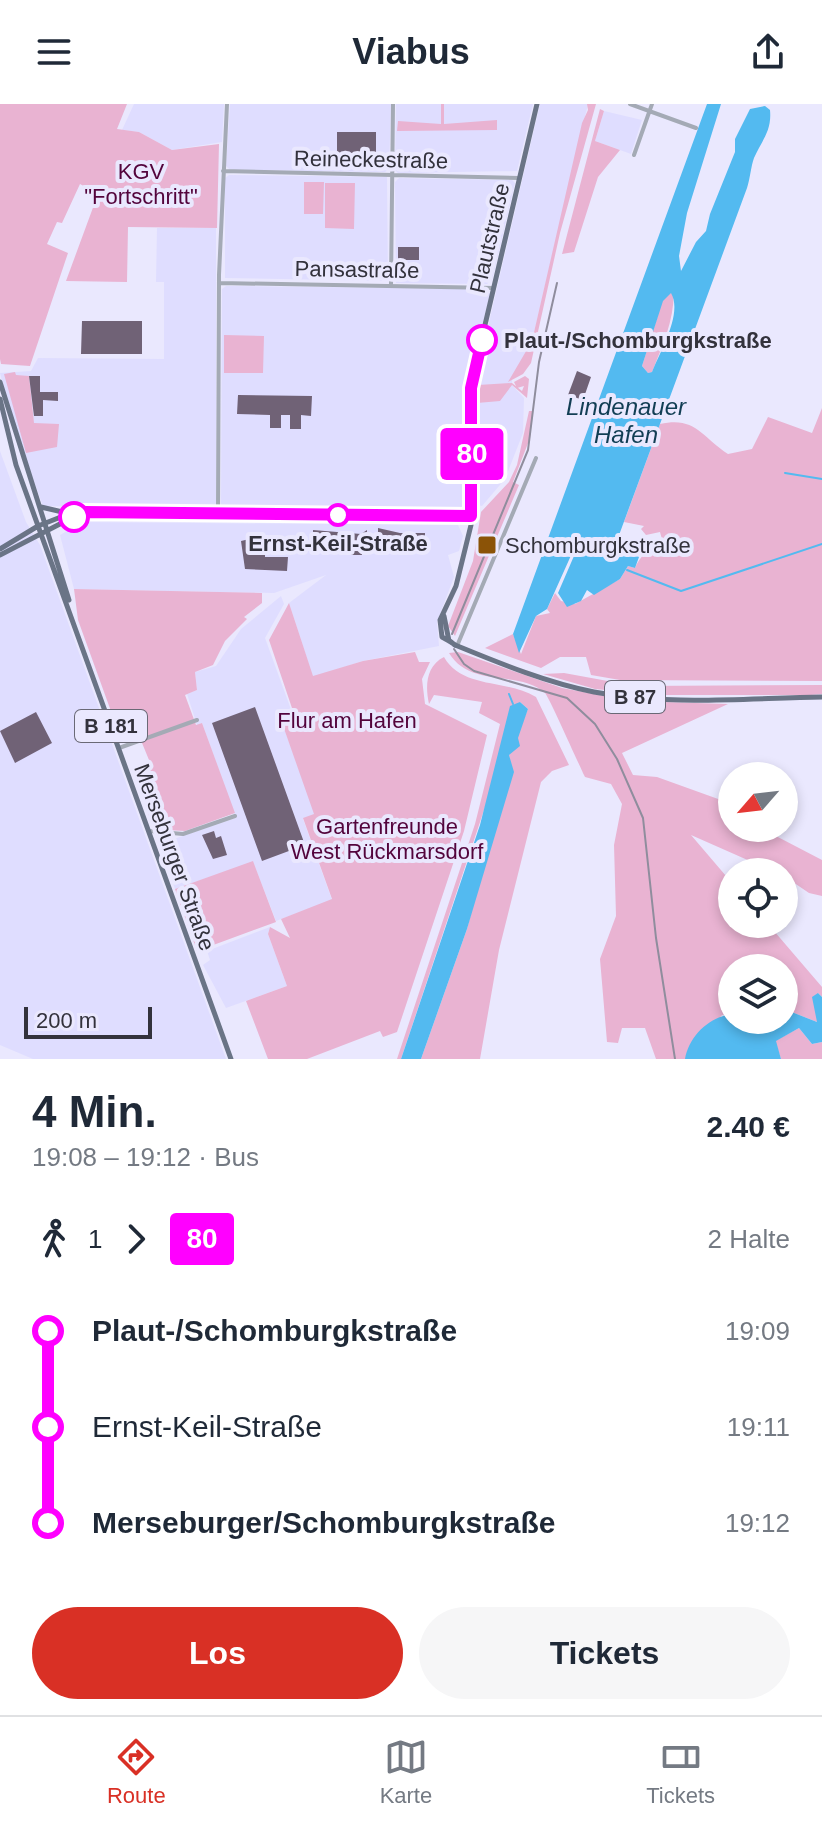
<!DOCTYPE html>
<html lang="de">
<meta charset="utf-8">
<style>
:root{--surface:#fff;--page:#f6f6f7;--text:#1f2937;--muted:#747a83;--line:#e0e1e3;--accent:#d93025}
body{margin:0;font-family:Arial,sans-serif;background:var(--page);color:var(--text);height:100vh;display:flex;flex-direction:column;font-size:30px;white-space:nowrap}
*{box-sizing:border-box;margin:0}
p{font-size:26px;color:var(--muted)}
.icon{flex:none;width:44px;height:44px;fill:none;stroke:currentColor;stroke-width:2;stroke-linecap:round;stroke-linejoin:round}
.map{position:relative;height:955px;overflow:hidden}
.panel{display:flex;flex-direction:column;background:var(--surface);flex:1}
.panel>*{flex:none}
.badge{padding:0 16px;border-radius:6px;font-size:28px;line-height:52px}
.needle{width:52px;rotate:242deg}
.controls{position:absolute;left:718px;top:658px;display:grid;gap:16px}
.controls a{display:grid;place-items:center;width:80px;height:80px;border-radius:50%;background:var(--surface);box-shadow:0 4px 12px #0003;font-size:40px}
.scale{position:absolute;left:24px;bottom:20px;width:128px;box-sizing:border-box;padding-left:8px;border:4px solid #33323c;border-top:0;font-size:22px;line-height:28px;white-space:nowrap;color:#33323c;-webkit-text-stroke:6px #eae8fe;paint-order:stroke}
.map>.badge{position:absolute;translate:-50% -50%;box-shadow:0 0 0 4px #fff}
.legs{display:flex;align-items:center;gap:12px;height:88px;padding:0 32px;font-size:26px}
.legs p{margin-inline-start:auto}
.overview{display:flex;align-items:center;justify-content:space-between;height:136px;padding:0 32px}
h1{font-size:44px;font-weight:700;line-height:60px}
.button{display:flex;gap:16px;margin-top:auto;padding:16px 32px}
.button a{flex:1;height:92px;border-radius:48px;background:var(--accent);color:#fff;font-size:32px;font-weight:700;line-height:92px;text-align:center}
.button a+a{background:var(--page);color:var(--text)}
ul{padding:0 32px;list-style:none}
li{display:flex;align-items:center;gap:28px;height:96px;font-size:30px}
li i{display:grid;place-items:center;width:12px;height:100%;margin:0 10px;background:currentColor}
li i::after{content:'';width:20px;height:20px;margin:-10px;border:6px solid;border-radius:50%;background:var(--surface)}
li p{margin-inline-start:auto}
li:first-child i{background:linear-gradient(#0000 50%,currentColor 0)}
li:last-child i{background:linear-gradient(currentColor 50%,#0000 0)}
header{display:flex;justify-content:space-between;align-items:center;height:104px;padding:0 32px;background:var(--surface);font-size:36px;font-weight:700}
.dock{display:flex;justify-content:space-around;align-items:center;height:112px;border-top:2px solid var(--line);background:var(--surface);font-size:22px;color:var(--muted)}
.dock a{display:grid;justify-items:center;gap:4px}
.dock .active{color:var(--accent)}
.map>svg:first-child{display:block}
.built{fill:#dfddff}
.green{fill:#e9b3d2}
.water{fill:#53baf0;fill-rule:evenodd}
.lines{fill:none;stroke-linecap:round;stroke-linejoin:round}
.stream{stroke:#53baf0;stroke-width:2}
.building{fill:#706276}
.minor{stroke:#a4aab5;stroke-width:4}
.major{stroke:#6a7486;stroke-width:5}
.rail{stroke:#8f8d9d;stroke-width:2}
.major-bridge{stroke:#6a7486;stroke-width:5}
.line-1-casing{stroke:#fff;stroke-width:18}
.line-1{stroke:#f0f;stroke-width:12}
.stop-1-dot{fill:#fff;stroke:#f0f;stroke-width:4}
.poi-dot{fill:#8b5307;stroke:#eae8fe;stroke-width:3}
.labels{text-anchor:middle;stroke-width:8;stroke-linejoin:round;paint-order:stroke}
.shield{fill:#eae8fe;stroke:#6a6976;stroke-width:2}
.shield-label{font-size:20px;font-weight:bold;fill:#33323c}
.street-label{font-size:22px;fill:#33323c;stroke:#eae8fe}
.park-label{font-size:22px;fill:#53043c;stroke:#eae8fe}
.stop-label{font-size:22px;font-weight:bold;fill:#33323c;stroke:#eae8fe;text-anchor:start}
.poi-label{font-size:22px;fill:#33323c;stroke:#eae8fe;text-anchor:start}
.water-label{font-size:24px;font-style:italic;fill:#123e54;stroke:#eae8fe}
</style>
<header><svg class="icon" aria-label="menu" viewBox="0 0 24 24"><path d="M4 6h16M4 12h16M4 18h16"/></svg>Viabus<svg class="icon" aria-label="share" viewBox="0 0 24 24"><path d="M12 15V3M7 8l5-5 5 5M5 13v7h14v-7"/></svg></header>
<div class="map">
<svg width="822" height="955" viewBox="0 0 822 955">
<rect width="100%" height="100%" fill="#eae8fe"/>
<path class="built" d="M134 0H224L222 38 172 46 139 28 122 26Z
M230 0H391L389 65 385 68 230 66 226 62Z
M396 0H533L517 67 398 69 395 66Z
M540 0H588L532 237 512 275V281L524 294 523 329 505 375 482 402 478 401 474 369 476 274Z
M604 7 642 16 631 50 595 37Z
M229 71 387 73 388 177 225 174V74Z
M399 74 512 76 515 79 492 176 487 180 396 179 395 78Z
M157 124H216V401L208 405 43 402 13 321 0 269 31 267 38 254 164 255V178H156Z
M226 182 486 185 490 190 468 278V396L464 406 221 403 222 185Z
M0 347 26 418 40 441 226 955H33L0 941Z
M83 418 458 421 463 432 459 447 448 451 454 473 437 518 439 542 363 557 313 573 289 499 326 471 274 489 74 485 60 431Z
M281 492 284 500 265 534 293 611 281 616 315 710 303 715 332 796 276 817 253 758 175 785 159 740 236 714 202 619 197 621 187 590 197 586 195 568 216 562 241 525Z
M270 823 268 830 287 882 226 904 203 861 210 856 207 847Z"/>
<path class="green" d="M0 0H127L117 25 139 28 172 46 219 40 217 124 128 123 127 178 66 177 98 90 80 80 62 119 57 118 47 140 68 149 30 262 1 260 0 255Z
M441 0H444V20L497 16V26L397 27 398 17 441 20Z
M587 0H596L560 129 531 259 523 270 508 278 532 237 582 19 588 6Z
M600 5 604 7 595 37 620 46 598 73 574 148 562 150Z
M304 78H324L323 110H304Z
M325 79H355L354 125 325 124Z
M673 177C677 210 664 238 652 268L648 269 642 262 658 211H651Z
M224 231 264 232 263 269H224Z
M15 268 16 271 29 272 34 319 59 320 57 343 26 349 4 270Z
M525 272 529 275 527 294 512 281 500 297 477 299 478 281 512 279 522 287 524 282 517 284 514 278Z
M822 304V577L620 576 591 571 586 553H560L541 564 485 544 513 530 521 550 536 512 550 509 547 505 555 489 561 497 575 500 620 475 628 462 635 464C640 452 648 445 661 442L665 452 669 444 663 439 660 428 646 431 641 425 644 422 624 418 660 320C695 312 701 332 728 350L752 345 768 313 812 329Z
M529 307H533L530 334 513 378 519 381 455 532 448 522 473 457 481 408 509 378 517 361Z
M74 485 262 489V499L244 513 247 515 225 537 213 561 195 568 197 586 185 591 196 621 202 619 235 709 185 727 167 726V713L151 718 132 663 149 656 140 634 125 638 121 635 78 516Z
M289 499 313 572 363 557 415 548 419 558H430L422 575 425 600 487 631 464 727 397 928 383 933 380 927 307 955H268L246 897 287 882 268 830 270 823 290 834 281 815 332 795 303 714 314 710 281 616 294 610 269 536Z
M458 548 562 584 631 597 728 600 622 649 633 671 657 673 732 700V724H773L774 731 822 756V792L809 789 784 772V768H775L691 731 732 779V820H768L822 883V893L818 889 817 918 784 905V864H732V910L722 911 685 955H656L645 924H622L618 939 607 938 600 855 616 812 614 741 622 700 611 680 585 673C579 661 549 593 545 589 519 565 471 585 449 549Z
M444 553C462 585 506 575 536 593L569 661 552 667 541 678 499 846 480 955H421L467 825 510 659 509 651 528 605 520 598 401 955H397L475 720 500 620 479 609 482 598 434 591 429 600C425 582 426 562 444 553Z
M564 569 635 582 637 589 595 585 543 570Z
M822 581V590L811 591H644L638 582Z
M253 757 276 818 197 847 175 785Z
M799 924 812 940 822 938V955H781L775 937Z"/>
<path class="water" d="M707 0H721L687 109 679 152 681 167 696 138 706 127 710 110 735 48V35L750 5 765 2 770 6C772 27 762 36 754 54 751 62 750 75 747 84L615 442 639 453 635 464 628 462 620 475 594 491 587 486 581 497 567 503 558 489 577 445 585 441 577 438 547 505 536 512 519 549 513 530ZM671 189C683 209 660 248 652 268L648 269 642 262 663 197Z
M520 598 528 605 518 634 520 642 509 651 514 668 467 825 421 955H401L480 721 510 602Z
M818 889 822 893V938L812 940 799 924 776 937 781 955H685C689 932 709 913 732 910V916H784V905L817 918 812 893Z"/>
<g class="lines">
<path class="stream" d="M785 369 822 375
M627 466 681 487 822 440
M509 590 513 600"/>
</g>
<path class="building" d="M337 28H376V56H337Z
M398 143H419V156H405V168H398Z
M82 217H142V250H81Z
M577 267 591 273 583 296 568 291Z
M29 272H40V288H58V297L43 296V312H34Z
M238 291 312 292 311 312 301 311V325H290V311H281V324H270V311L237 310Z
M378 424 400 429H425V434L399 436V440L378 439Z
M313 426 361 430 367 426V444H362V451H349L345 439H313Z
M258 433V445L265 446V453H288L287 467 245 465 241 437Z
M255 603 305 741 262 757 212 619Z
M36 608 52 639 15 659 0 627Z
M214 727 216 734 221 732 227 751 213 755 202 731Z"/>
<g class="lines">
<path class="minor" d="M630 0 696 24
M634 51 652 0
M223 67 519 74
M220 179 494 184
M391 181 393 0
M218 409 219 171 227 0
M457 542 536 354
M119 644 197 616
M149 727 183 730 235 712"/>
<path class="major" d="M0 278 69 496
M0 295 16 361 231 955
M41 403 67 409
M0 445 38 422 76 407 471 412
M0 451 83 408
M444 512 449 537
M451 538 442 533 440 516 456 482 471 421 472 276 537 0
M455 541C499 559 547 579 594 588 668 602 748 594 822 593"/>
<path class="rail" d="M452 530 528 346 539 258 557 179
M454 545 464 560 474 567 567 594 595 620 617 655 643 714 656 834 675 955"/>
<path class="major-bridge" d="M451 538 455 541"/>
</g>
<g class="lines">
<defs>
<path id="line-1" d="M74 413 84 408 471 412V284L482 236"/>
</defs>
<use href="#line-1" class="line-1-casing"/>
<use href="#line-1" class="line-1"/>
</g>
<g class="stop-1-dot">
<circle cx="482" cy="236" r="14"/>
<circle cx="338" cy="411" r="10"/>
<circle cx="74" cy="413" r="14"/>
</g>
<rect class="poi-dot" x="477" y="431" width="20" height="20" rx="4"/>
<g class="labels">
<g class="shield">
<rect x="605" y="577" width="60" height="32" rx="6"/>
<rect x="75" y="606" width="72" height="32" rx="6"/>
</g>
<g class="shield-label">
<text x="635" y="600">B 87</text>
<text x="111" y="629">B 181</text>
</g>
<g class="street-label">
<text transform="translate(371 55) rotate(1)" y="8">Reineckestraße</text>
<text transform="translate(489 134) rotate(-77)" y="8">Plautstraße</text>
<text transform="translate(357 165) rotate(1)" y="8">Pansastraße</text>
<text transform="translate(175 753) rotate(70)" y="8">Merseburger Straße</text>
</g>
<g class="park-label">
<text x="141" y="75">KGV<tspan x="141" dy="25">"Fortschritt"</tspan></text>
<text x="347" y="624">Flur am Hafen</text>
<text x="387" y="730">Gartenfreunde<tspan x="387" dy="25">West Rückmarsdorf</tspan></text>
</g>
<g class="stop-label">
<text x="504" y="244">Plaut-/Schomburgkstraße</text>
<text x="338" y="447" text-anchor="middle">Ernst-Keil-Straße</text>
</g>
<g class="poi-label">
<text x="505" y="449">Schomburgkstraße</text>
</g>
<g class="water-label">
<text x="626" y="311">Lindenauer<tspan x="626" dy="28">Hafen</tspan></text>
</g>
</g>
</svg>
<div class="controls">
<a><svg class="needle" viewBox="-14 -14 28 28"><path d="M0-13l5 13h-10z" fill="#e53935"/><path d="M0 13l5-13h-10z" fill="#747a83"/></svg></a>
<a><svg class="icon" aria-label="locate" viewBox="0 0 24 24"><circle cx="12" cy="12" r="6"/><path d="M12 2v4M12 18v4M2 12h4M18 12h4"/></svg></a>
<a><svg class="icon" aria-label="layers" viewBox="0 0 24 24"><path d="M12 4l9 5-9 5-9-5zM3 14l9 5 9-5"/></svg></a>
</div>
<div class="scale">200 m</div>
<b class="badge" style="left:472px;top:350px;background:#f0f;color:#fff">80</b>
</div>
<section class="panel">
<div class="overview"><div><h1>4 Min.</h1><p>19:08 – 19:12 · Bus</p></div><b>2.40 €</b></div>
<div class="legs"><svg class="icon" aria-label="walk" viewBox="0 0 24 24"><circle cx="13" cy="4" r="2"/><path d="M13 8l-2 6 4 7M11 14l-3 7M7 12l3-4h3l4 4"/></svg>1<svg class="icon" aria-label="forward" viewBox="0 0 24 24"><path d="M9 5l7 7-7 7"/></svg><b class="badge" style="background:#f0f;color:#fff">80</b><p>2 Halte</p></div>
<ul>
<li><i style="color:#f0f"></i><b>Plaut-/Schomburgkstraße</b><p>19:09</p></li>
<li><i style="color:#f0f"></i><span>Ernst-Keil-Straße</span><p>19:11</p></li>
<li><i style="color:#f0f"></i><b>Merseburger/Schomburgkstraße</b><p>19:12</p></li>
</ul>
<div class="button"><a>Los</a><a>Tickets</a></div>
</section>
<nav class="dock">
<a class="active"><svg class="icon" aria-label="directions" viewBox="0 0 24 24"><path d="M12 3l9 9-9 9-9-9zM9 14v-3h6M13 9l2 2-2 2"/></svg>Route</a>
<a><svg class="icon" aria-label="map" viewBox="0 0 24 24"><path d="M3 6l6-2 6 2 6-2v14l-6 2-6-2-6 2zM9 4v14M15 6v14"/></svg>Karte</a>
<a><svg class="icon" aria-label="tickets" viewBox="0 0 24 24"><path d="M3 7h18v10H3zM15 7v10"/></svg>Tickets</a>
</nav>
